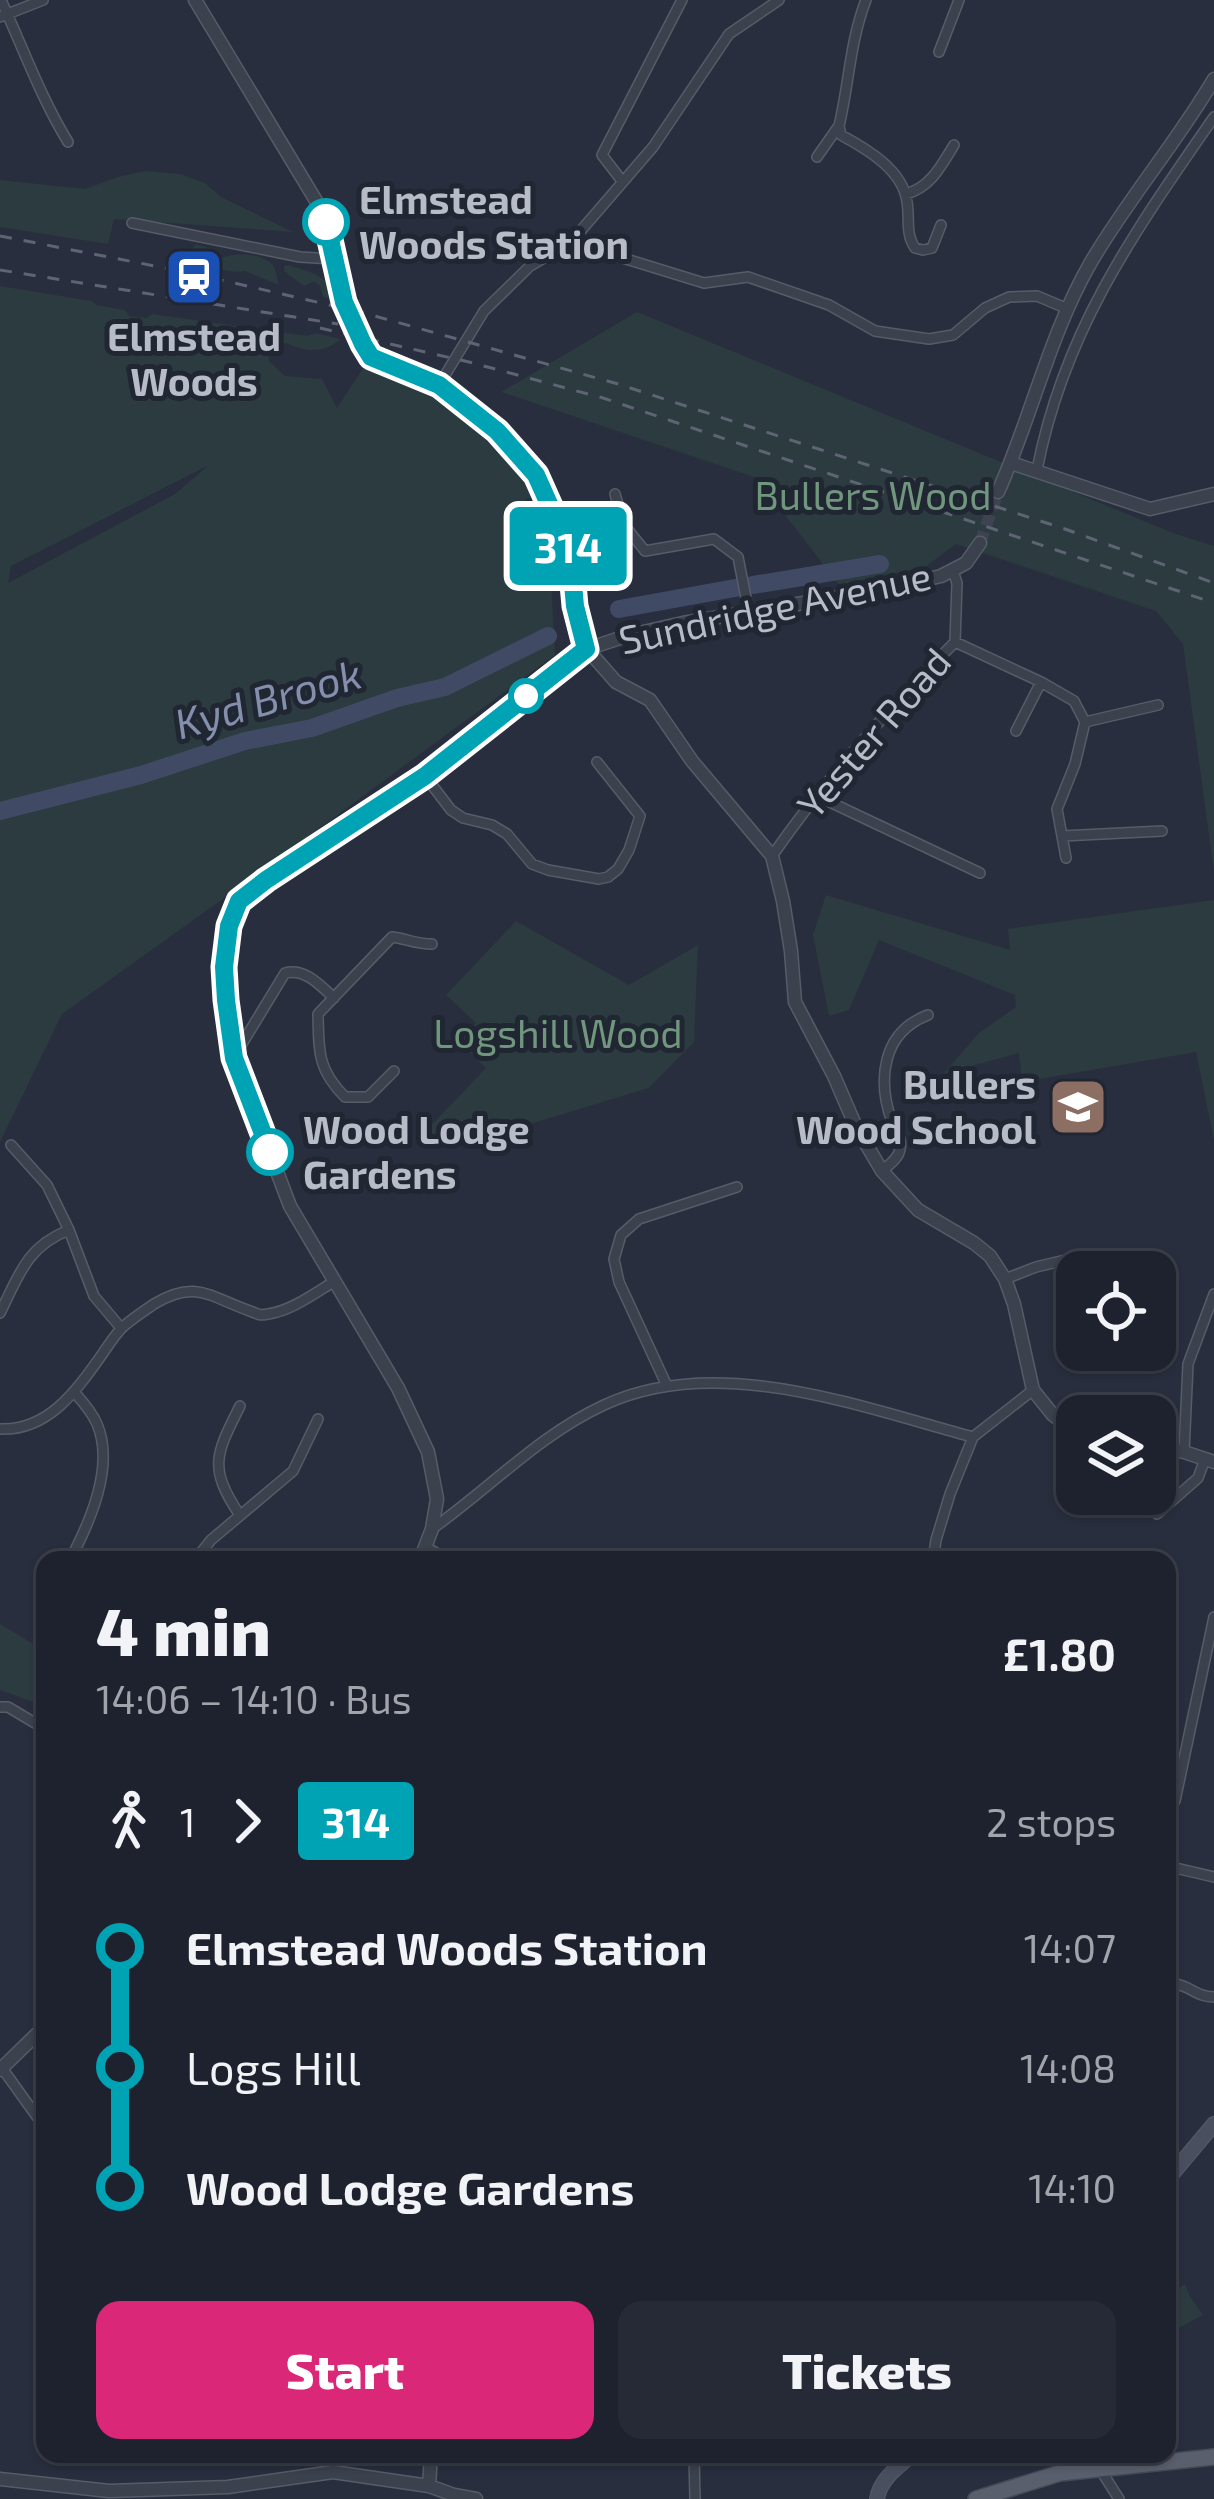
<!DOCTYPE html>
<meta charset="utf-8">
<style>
:root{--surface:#1e222e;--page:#262a36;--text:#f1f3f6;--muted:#a1a4aa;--line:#3c3f4a;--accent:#db2777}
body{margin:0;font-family:"Exo 2",sans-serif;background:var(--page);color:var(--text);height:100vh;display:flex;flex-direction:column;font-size:45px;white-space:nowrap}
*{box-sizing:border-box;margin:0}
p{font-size:39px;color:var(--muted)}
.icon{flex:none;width:66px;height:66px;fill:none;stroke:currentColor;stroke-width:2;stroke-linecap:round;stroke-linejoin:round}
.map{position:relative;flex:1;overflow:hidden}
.side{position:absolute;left:36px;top:1551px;width:1140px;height:912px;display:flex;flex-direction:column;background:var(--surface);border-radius:24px;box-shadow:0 3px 9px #0004,0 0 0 3px var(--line)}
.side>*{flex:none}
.badge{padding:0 24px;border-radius:9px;font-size:42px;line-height:78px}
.controls{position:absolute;left:1056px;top:1251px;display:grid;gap:24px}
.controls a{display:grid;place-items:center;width:120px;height:120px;border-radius:24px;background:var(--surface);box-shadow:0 3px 9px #0004,0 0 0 3px var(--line);font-size:60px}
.map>.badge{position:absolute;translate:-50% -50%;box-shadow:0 0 0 6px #fff}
.legs{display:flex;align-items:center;gap:18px;height:132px;padding:0 60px;font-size:39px}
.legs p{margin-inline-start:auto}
.head{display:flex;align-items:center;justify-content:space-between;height:204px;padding:0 60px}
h1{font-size:66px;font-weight:800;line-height:90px}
.cta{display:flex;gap:24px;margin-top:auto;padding:24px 60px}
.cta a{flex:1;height:138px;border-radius:24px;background:var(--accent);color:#fff;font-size:48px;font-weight:800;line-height:138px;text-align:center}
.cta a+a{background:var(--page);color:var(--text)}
ul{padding:0 60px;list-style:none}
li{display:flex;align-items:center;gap:42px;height:120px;font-size:45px}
li i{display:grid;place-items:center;width:18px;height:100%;margin:0 15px;background:currentColor}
li i::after{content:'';width:30px;height:30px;margin:-15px;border:9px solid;border-radius:50%;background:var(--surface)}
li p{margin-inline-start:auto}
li:first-child i{background:linear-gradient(#0000 50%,currentColor 0)}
li:last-child i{background:linear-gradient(currentColor 50%,#0000 0)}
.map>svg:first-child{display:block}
.green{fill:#2b3b3f;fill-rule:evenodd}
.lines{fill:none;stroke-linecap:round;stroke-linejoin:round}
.river{stroke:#404a64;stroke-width:18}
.tertiary-tunnel{stroke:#3e4352;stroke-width:12;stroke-dasharray:12 6;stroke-linecap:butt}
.minor-casing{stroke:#565c68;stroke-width:12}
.tertiary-casing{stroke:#565c68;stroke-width:15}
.secondary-casing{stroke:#565c68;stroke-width:16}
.primary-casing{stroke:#454a56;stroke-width:18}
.minor{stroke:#3b414d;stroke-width:9}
.tertiary{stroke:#3b414d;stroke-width:12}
.secondary{stroke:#4a4f60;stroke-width:14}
.primary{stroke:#5a5f6d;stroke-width:15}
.rail{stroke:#5e6474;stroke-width:3;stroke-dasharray:12 12;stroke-linecap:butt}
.line-1-casing{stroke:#fff;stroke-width:27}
.line-1{stroke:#00a3b4;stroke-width:18}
.stop-1-dot{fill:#fff;stroke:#00a3b4;stroke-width:6}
.labels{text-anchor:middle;stroke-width:10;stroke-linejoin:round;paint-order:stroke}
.stop-label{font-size:39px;font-weight:bold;fill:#b8bcc8;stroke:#202632;text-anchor:start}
.poi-label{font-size:39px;font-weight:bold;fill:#b8bcc8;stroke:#202632}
.park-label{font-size:39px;fill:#71967e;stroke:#202632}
.street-label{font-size:39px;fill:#b8bcc8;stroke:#202632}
.water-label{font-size:42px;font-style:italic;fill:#838fac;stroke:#202632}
</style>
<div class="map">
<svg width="1214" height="2499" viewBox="0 0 1214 2499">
<rect width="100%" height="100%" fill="#282e3d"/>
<path class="green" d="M145 171 180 174 205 183 221 197 293 232 114 219 108 244 0 227V180L85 189 118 177Z
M196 244 212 249 219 259C234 252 259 252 272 264 276 268 277 279 279 285L245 271C229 274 204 266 189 257L188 253Z
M288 265C308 272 327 274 335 295L328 298 323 297 320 286 314 281 304 286 284 271V266Z
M0 286 92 301 96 305 125 310 129 316 147 318 152 314 307 336 316 333 340 339C325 354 304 352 286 343L268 347 269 361 285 376 322 379 337 408 367 362C390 371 418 378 438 391 471 413 523 460 537 496L524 500 547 506 555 655 227 896 62 1014 0 1142ZM209 465 175 494 8 583 11 566Z
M637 312 1173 533 1214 546V872L1183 644 1156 611 956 544 925 567 839 585 757 478 501 392Z
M826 895 1010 950 1008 929 1214 900V1140L1196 1052 1022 1082 1019 1053 943 1074 979 1033 1016 1007 1015 995 879 940 849 1010 829 1016 813 935Z
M516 921 629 985 698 945 694 1042 649 1088 530 1124 482 1122 428 1142 421 1136 486 1068 459 1042 476 1023 446 995Z
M0 1624 45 1651V1706L0 1690Z
M1185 2284 1189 2295 1203 2315 1167 2334V2289L1174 2291Z"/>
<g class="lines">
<path class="river" d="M753 585 880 564
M619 609 735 588
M0 811 141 775 245 741 312 728 397 698 445 687 548 636"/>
<path class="tertiary-tunnel" d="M980 543 998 492"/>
<defs>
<path id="minor" d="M1 0C23 48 41 98 68 142
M866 0C850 41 849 84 839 126L841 135C867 149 903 170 907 202 910 219 905 233 915 248L923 250 932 248 941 225
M0 17 43 0
M939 52 959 0
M817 157 838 127
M622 181 602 155 682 0
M906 194C931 187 941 166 954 145
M132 223 300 257 333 259
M571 242 653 147 729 34 779 0
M439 385 484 311 530 266 571 242 704 283 748 277 829 305 875 331 929 339 953 335 985 308 1009 297 1037 296 1068 309
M1037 470C1064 330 1135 231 1214 117
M615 494 624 525 645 551 714 539 738 557 749 613
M955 642 1041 682 1074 701 1085 722 1075 764 1057 809 1066 858
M1085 722 1158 705
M1016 731 1041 682
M425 776 451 810 463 818 492 825 507 834 532 864 548 870 599 879 608 877 618 869 629 850 640 816 597 762
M815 795 980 873
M1062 836 1162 831
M772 856C827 777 887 711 955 642L957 583 953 571
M234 1057 285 973C305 968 320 985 334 998
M394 1071 368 1097H345C317 1069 319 1051 318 1014L392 937C408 939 415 944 432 944
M11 1145 47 1185 69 1230 94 1296 121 1328
M882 1171C889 1165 899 1158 900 1149 903 1139 895 1131 892 1122 877 1080 882 1032 928 1015
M1005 1279 1036 1267 1082 1256 1122 1265
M0 1313C19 1275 27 1246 69 1230
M667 1386 619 1282 614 1259 621 1235 639 1219 737 1187
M0 1429C48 1431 76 1391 101 1356 108 1346 115 1334 124 1326 133 1318 144 1311 154 1304 196 1279 210 1297 250 1311 259 1314 258 1316 268 1314 291 1311 315 1293 335 1281
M1184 1452 1188 1364 1214 1294
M239 1514C208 1467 216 1454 240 1406
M1157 1514 1198 1478 1205 1459
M432 1529C490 1488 539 1435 604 1405 717 1352 860 1407 973 1437
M426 1547 448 1560
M70 1560C90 1522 115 1466 97 1424 92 1412 83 1402 75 1393
M195 1560 211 1540 293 1471 318 1419
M933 1560 936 1540 950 1494 973 1437 1033 1390
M0 1707H8L45 1729
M1175 1801 1214 1617
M1167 1866 1214 1877
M1175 1984C1191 1986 1196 1997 1214 1997
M2 2068 45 2128
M694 2454 695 2499
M1100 2469 1119 2499"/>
<path id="tertiary" d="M195 0 321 209 344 302 363 345 371 357 439 385 497 431 536 475 570 551 576 606 587 649 616 682 650 700 692 761 772 856 783 901 791 951 795 1002 834 1076 856 1127 882 1171 918 1210 974 1243 990 1256 1005 1279 1014 1304 1033 1390 1053 1415 1077 1433
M1011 463 1150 509 1214 494
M998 492C1032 416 1049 335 1091 262 1128 199 1177 142 1214 79
M1155 1446 1184 1452 1214 1462
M420 1560 432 1529 437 1499 428 1452 398 1388 290 1206 234 1058 226 1001 224 967 229 926 240 901 265 880 425 776 587 649 626 636 683 623 875 591 941 576 966 563 980 543
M0 2070 45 2026
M0 2479 109 2491 228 2487 333 2472 429 2486 454 2495 476 2499
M429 2486 431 2454"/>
<path id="secondary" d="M1167 2180 1214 2124
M877 2499C880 2479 898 2467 913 2454"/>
<path id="primary" d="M976 2499 1060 2473 1214 2457"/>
</defs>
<use href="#minor" class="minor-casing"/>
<use href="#tertiary" class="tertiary-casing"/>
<use href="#secondary" class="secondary-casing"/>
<use href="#primary" class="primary-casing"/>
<use href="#minor" class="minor"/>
<use href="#tertiary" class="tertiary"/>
<use href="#secondary" class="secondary"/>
<use href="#primary" class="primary"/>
<path class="rail" d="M0 236 191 273 364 313 618 384 1065 529 1214 583
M0 270 338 324
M320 328 469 362 603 398 1214 603"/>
</g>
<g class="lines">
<defs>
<path id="line-1" d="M270 1152 234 1058 226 1000 224 967 229 926 239 901 266 880 425 776 586 649 575 606 570 551 536 475 497 431 439 385 371 357 363 344 344 302 326 222"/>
</defs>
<use href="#line-1" class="line-1-casing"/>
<use href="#line-1" class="line-1"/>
</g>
<defs>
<symbol id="station-square" viewBox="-11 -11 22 22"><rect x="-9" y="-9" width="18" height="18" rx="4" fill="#1a4fb4" stroke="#202632"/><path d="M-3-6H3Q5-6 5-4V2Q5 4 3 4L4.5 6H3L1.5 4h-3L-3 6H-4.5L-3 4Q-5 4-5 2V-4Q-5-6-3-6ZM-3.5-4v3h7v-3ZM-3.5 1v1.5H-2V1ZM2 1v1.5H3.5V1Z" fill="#fff"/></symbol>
<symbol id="school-square" viewBox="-11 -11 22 22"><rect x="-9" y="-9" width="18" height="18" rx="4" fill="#8d6e63" stroke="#202632"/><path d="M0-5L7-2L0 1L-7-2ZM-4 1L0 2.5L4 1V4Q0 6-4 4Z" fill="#fff"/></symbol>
</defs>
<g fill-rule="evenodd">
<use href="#station-square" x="161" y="244" width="66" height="66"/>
<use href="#school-square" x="1045" y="1074" width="66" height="66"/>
</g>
<g class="stop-1-dot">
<circle cx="326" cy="222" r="21"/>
<circle cx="526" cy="696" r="15"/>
<circle cx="270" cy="1152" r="21"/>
</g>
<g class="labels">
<g class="stop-label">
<text x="359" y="214">Elmstead<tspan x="359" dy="45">Woods Station</tspan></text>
<text x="303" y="1144">Wood Lodge<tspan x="303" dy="45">Gardens</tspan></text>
</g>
<g class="poi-label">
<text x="194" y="351">Elmstead<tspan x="194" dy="45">Woods</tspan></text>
<text x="1036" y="1099" text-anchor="end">Bullers<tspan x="1036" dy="45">Wood School</tspan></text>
</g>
<g class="park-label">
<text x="873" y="510">Bullers Wood</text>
<text x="558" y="1048">Logshill Wood</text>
</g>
<g class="street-label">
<text transform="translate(775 608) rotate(-12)" y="14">Sundridge Avenue</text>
<text transform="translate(874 733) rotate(-49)" y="14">Yester Road</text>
</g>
<g class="water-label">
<text transform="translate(268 699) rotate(-16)" y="15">Kyd Brook</text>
</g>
</g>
</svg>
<div class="controls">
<a><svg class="icon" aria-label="locate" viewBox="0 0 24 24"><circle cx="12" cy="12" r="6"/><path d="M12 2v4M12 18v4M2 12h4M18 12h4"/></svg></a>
<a><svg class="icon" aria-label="layers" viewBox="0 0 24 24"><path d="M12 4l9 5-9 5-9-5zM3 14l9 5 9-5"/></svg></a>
</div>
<b class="badge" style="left:568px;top:546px;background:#00a3b4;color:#fff">314</b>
<section class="side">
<div class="head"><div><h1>4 min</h1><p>14:06 – 14:10 · Bus</p></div><b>£1.80</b></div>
<div class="legs"><svg class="icon" aria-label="walk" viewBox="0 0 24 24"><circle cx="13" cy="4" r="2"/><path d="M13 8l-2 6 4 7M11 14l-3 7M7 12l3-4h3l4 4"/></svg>1<svg class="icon" aria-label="forward" viewBox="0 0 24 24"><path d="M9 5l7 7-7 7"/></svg><b class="badge" style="background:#00a3b4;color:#fff">314</b><p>2 stops</p></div>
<ul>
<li><i style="color:#00a3b4"></i><b>Elmstead Woods Station</b><p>14:07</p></li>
<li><i style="color:#00a3b4"></i><span>Logs Hill</span><p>14:08</p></li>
<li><i style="color:#00a3b4"></i><b>Wood Lodge Gardens</b><p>14:10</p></li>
</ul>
<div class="cta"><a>Start</a><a>Tickets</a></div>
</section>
</div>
